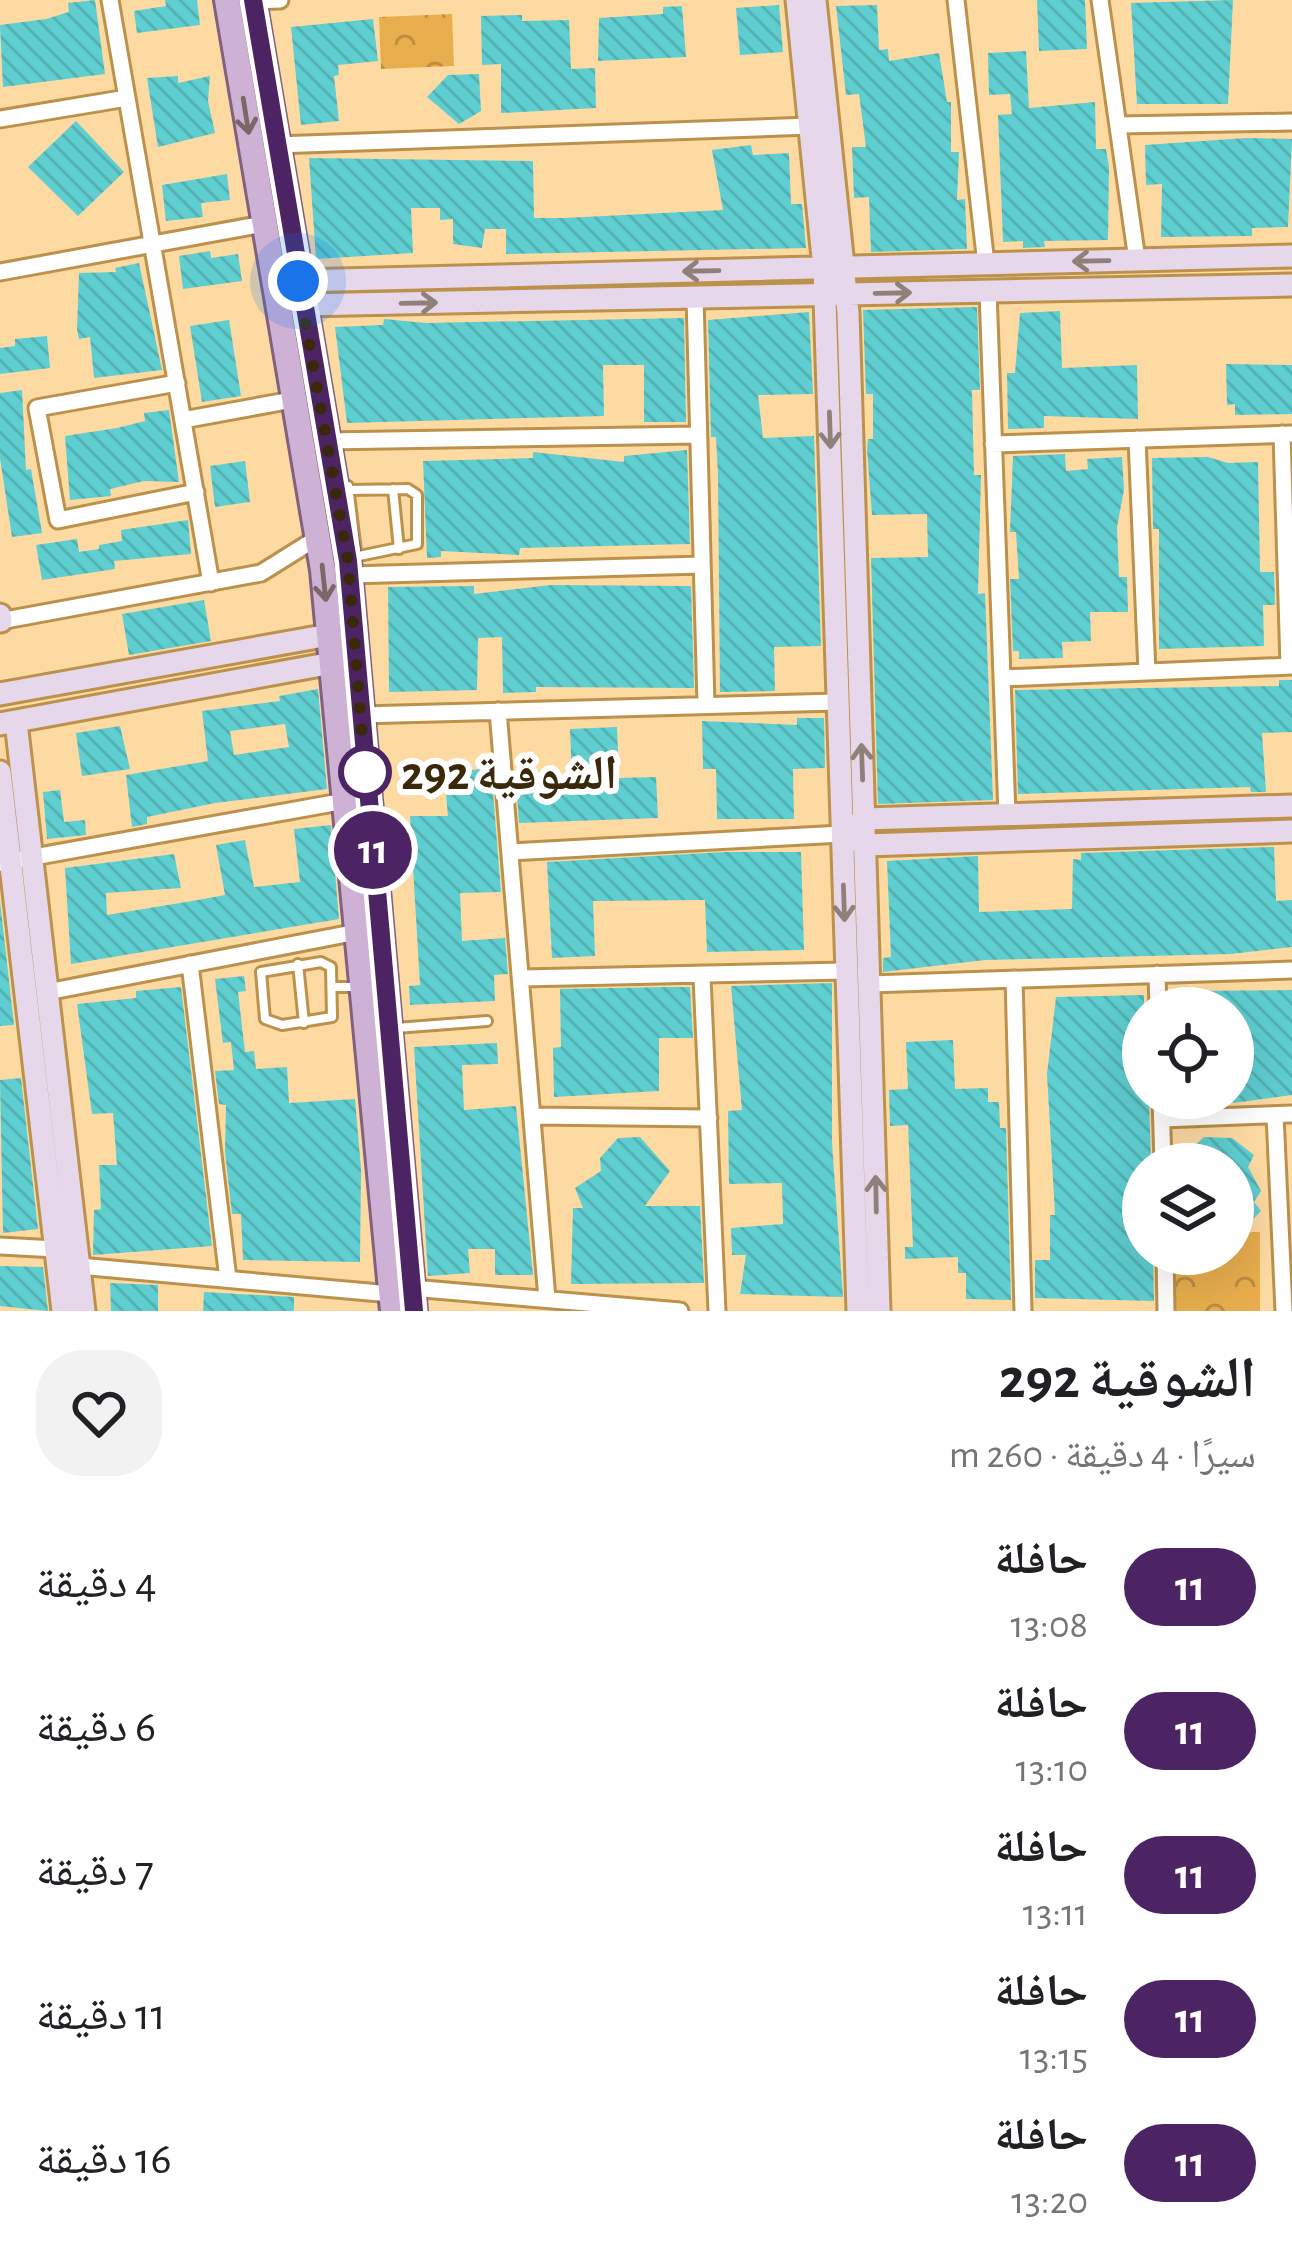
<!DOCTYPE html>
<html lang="ar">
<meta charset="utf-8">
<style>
:root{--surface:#fff;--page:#f2f2f2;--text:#202124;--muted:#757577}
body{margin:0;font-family:"Alegreya Sans","Noto Naskh Arabic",sans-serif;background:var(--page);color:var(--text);direction:rtl;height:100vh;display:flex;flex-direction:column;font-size:45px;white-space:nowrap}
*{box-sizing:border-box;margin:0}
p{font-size:39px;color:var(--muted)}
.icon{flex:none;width:66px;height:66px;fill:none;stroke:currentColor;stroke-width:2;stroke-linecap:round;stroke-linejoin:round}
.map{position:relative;height:1311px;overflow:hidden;direction:ltr}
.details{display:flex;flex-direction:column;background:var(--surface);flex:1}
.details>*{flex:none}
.badge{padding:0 24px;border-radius:39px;font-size:42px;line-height:78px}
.tools{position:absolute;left:1122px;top:987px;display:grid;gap:24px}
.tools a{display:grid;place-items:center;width:132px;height:132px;border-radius:50%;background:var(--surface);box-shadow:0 12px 48px #0002;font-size:60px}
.you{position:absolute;width:60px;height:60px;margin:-30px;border:9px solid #fff;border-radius:50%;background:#1a73e8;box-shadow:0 0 0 18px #1a73e833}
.map>.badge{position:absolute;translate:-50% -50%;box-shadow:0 0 0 6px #fff}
.round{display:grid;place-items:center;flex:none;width:126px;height:126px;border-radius:48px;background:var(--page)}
.summary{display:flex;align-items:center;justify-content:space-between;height:204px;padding:0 36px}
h1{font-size:57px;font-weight:700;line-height:90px}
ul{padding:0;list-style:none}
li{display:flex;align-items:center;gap:36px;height:144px;padding:0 36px}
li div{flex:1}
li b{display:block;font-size:45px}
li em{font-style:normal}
li .badge{min-width:132px;font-weight:700;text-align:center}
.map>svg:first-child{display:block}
.park{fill:url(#park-crowns)}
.building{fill:url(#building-back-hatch);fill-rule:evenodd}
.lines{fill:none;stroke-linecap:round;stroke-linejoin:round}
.lane-casing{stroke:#bb914b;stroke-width:14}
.street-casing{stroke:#bb914b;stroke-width:21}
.secondary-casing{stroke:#bb914b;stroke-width:27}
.primary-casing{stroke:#83607d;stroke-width:30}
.lane{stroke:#fff;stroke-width:8}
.street{stroke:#fff;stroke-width:15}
.secondary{stroke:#e6d8ea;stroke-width:21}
.primary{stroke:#cdb2d6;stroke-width:24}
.oneway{stroke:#7c6666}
.oneway2{stroke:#90807a}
.line-casing{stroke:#fff;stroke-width:27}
.line{stroke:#4c2464;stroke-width:18}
.walk{stroke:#3a280b;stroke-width:12;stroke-dasharray:0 21.6}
.stop-dot{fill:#fff;stroke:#4c2464;stroke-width:6}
.labels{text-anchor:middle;stroke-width:12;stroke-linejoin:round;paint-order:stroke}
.stop-label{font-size:48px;font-weight:bold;fill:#3a280b;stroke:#fff;text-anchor:start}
</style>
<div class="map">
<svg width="1292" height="1311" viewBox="0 0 1292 1311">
<defs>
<pattern id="park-crowns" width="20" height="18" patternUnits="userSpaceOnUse" patternTransform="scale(3)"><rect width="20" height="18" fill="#e8ae4d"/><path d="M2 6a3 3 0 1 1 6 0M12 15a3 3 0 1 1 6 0" fill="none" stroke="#bd8e3e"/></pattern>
<pattern id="building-back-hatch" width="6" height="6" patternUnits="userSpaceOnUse" patternTransform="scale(3)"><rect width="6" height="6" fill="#5fced1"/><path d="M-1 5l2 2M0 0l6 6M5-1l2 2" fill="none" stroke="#53b1b2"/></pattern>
</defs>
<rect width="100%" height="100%" fill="#fedaa3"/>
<path class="park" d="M452 14 454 66 381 69 379 17Z
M1260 1232V1311H1172V1254H1233V1233Z"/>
<path class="building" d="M95 0 105 74 3 87 0 25 46 19 69 12 68 3Z
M165 0H197L200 25 137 33 134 11 166 6Z
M1037 0H1085L1087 49 1039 51Z
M1233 0 1228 104H1137L1131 3Z
M779 5 783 52 740 55 736 8Z
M877 5 879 50 888 49 889 61 939 53 947 102H951V152H959L957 200 965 199 967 249 871 252 869 197 854 198 852 147H866L859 94 846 95 836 6Z
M682 6 686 57 598 61 599 18 663 14V7Z
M522 15V21L569 20 571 69 595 68 596 108 501 113V64L482 65 481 16Z
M373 19 378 61 338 65 339 75 334 76 339 121 301 125 291 27Z
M1026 51 1029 108 1095 102 1096 149H1106L1109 167 1108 240 1044 241 1045 247 1023 248V241L1003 242 998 115 1012 114 1010 94 989 95 988 53Z
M479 74 481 111 459 124 427 97 448 75Z
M178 76V83L210 76 208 101 215 133 158 147 147 78Z
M76 121 124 172 78 216 28 167Z
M1246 138 1292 139 1288 227 1252 228V236L1161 237 1162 184 1146 185 1145 145Z
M751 145 753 155 789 153 791 204H802L806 248 506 254V229H485L482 248 453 244V219L440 220V208H411L413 253 316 259 309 158 533 161 534 218H564L723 210 712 150Z
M227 174 230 200 201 203 203 217 166 221 162 185Z
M210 251 211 258 238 254 242 281 183 289 179 256Z
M139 263 162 370 94 378 90 337 79 339 77 329 79 273 116 272 115 268Z
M977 307 980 390H972L974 475H981L978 594 985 593 993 800 878 804 871 558 928 557 927 514 872 515 867 449 868 439H873V394H866L863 310Z
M1060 311 1062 368 1137 365 1138 419 1044 416V428L1008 429 1007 373H1015L1020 313Z
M809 312 813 394 758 395 763 438 814 436 821 646 774 647 775 691 720 692 718 475 716 437H711L708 320Z
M684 318 686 422H644V365H603L604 416 347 423 335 327 383 325 384 319 426 323Z
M229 320 241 396 202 402 190 326Z
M47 336 50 368 0 374V348L15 346V339Z
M1226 364 1292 365V414L1235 415V404L1227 405Z
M22 390 26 470 31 469 42 533 12 537 0 458V393Z
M169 410 179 482 144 481 110 489 111 496 70 500 65 436 117 428 145 421 144 413Z
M687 450 690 544 520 548 519 555 441 551V557L427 558 423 461 533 458V452L624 462V456Z
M1065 454 1066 471 1088 469 1087 459 1122 457 1124 490 1117 527 1119 577H1127L1128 612H1090L1091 641 1062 642 1063 658 1019 659V651H1013L1010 579H1019L1016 532H1010L1013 456Z
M1208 457 1228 463 1258 462 1260 572H1274L1275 605H1263L1264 646 1159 649V529H1153L1152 458Z
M245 461 250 502 215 507 210 466Z
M188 520 191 554 114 561 115 569 42 580 36 545 77 539 79 552 99 549V545L122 541 121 530Z
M551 585 691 586 694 688 536 687V692L503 693 502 637 478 638 477 690 389 692 388 587 474 586V594Z
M204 600 211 641 129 655 122 614Z
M1279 680H1292V732L1262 733 1266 792H1251L1250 787 1018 794 1015 690 1279 686Z
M318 689 327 789 215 803 147 817V824L132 827 126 775 208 761 202 711 280 701 279 696ZM285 724 289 747 234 755 230 731Z
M797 718H824L825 768 793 769 794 819H717L716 769H703L702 721 797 725Z
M120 726 130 769 82 776 76 733Z
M617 727 619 778 656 777 658 818 519 823 516 780 572 778 570 729Z
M491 768 501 892 460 893 462 941 505 938 508 974 494 975 495 1001 410 1005 409 986 420 985 410 816H448L444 773Z
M60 790 64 822 85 820 86 835 47 839 43 792Z
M331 825 339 919 71 964 65 868 174 854 181 888 106 893 107 915 198 900 225 895 216 845 245 840 254 887 300 882 294 829Z
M1274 847 1276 901 1292 900V947L1231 954 985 960 883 972V958L891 957 887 861 978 856 979 912 1072 909 1073 859 1081 860V853Z
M725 852H801L804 950 707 952 705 900 593 901 595 956 552 958 547 862Z
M0 901 14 1025 0 1026Z
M244 976 246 991 238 992 245 1052 254 1051 256 1069 287 1067 289 1103 355 1099 361 1169 360 1262 243 1260 241 1214H232L225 1152 226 1105 219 1104 215 1071 234 1070 231 1042 223 1043 215 979Z
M832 983V1143L843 1297 740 1294 746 1255H732L731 1228 783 1224 782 1183 729 1184 728 1111 742 1110 731 986Z
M181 987 212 1246 93 1255 94 1210 101 1209 99 1165H117L113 1113 92 1114 77 1004 136 998V991Z
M670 987H690L693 1038H659V1091L554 1097 553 1048 561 1047 560 989Z
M1292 990V1095L1233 1103V1008H1189V991Z
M1144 995 1143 1098H1149L1151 1163H1143V1254H1153L1154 1301 1035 1298V1260H1050V1215H1055L1047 1074 1056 997Z
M953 1040 955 1089 988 1088V1102H999L1000 1128H1006L1011 1300 966 1299V1273H958V1257L905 1259V1247H913L908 1125 890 1126 889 1090 908 1089 906 1042Z
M497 1043 498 1064 462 1065 464 1110 516 1106 533 1275H495V1249H468L470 1273 428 1276 414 1047Z
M21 1078 38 1229 3 1233 0 1080Z
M640 1137 670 1171 645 1206H700L704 1283 571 1284 573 1208H583L575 1188 601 1171 600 1158 618 1138Z
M1204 1137 1232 1138 1254 1155 1248 1167 1261 1191 1254 1202 1261 1211 1245 1227 1233 1225V1164H1175Z
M0 1266 43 1267 48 1311 0 1306Z
M110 1283 158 1285V1311H111Z
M204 1292 294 1297V1311H203Z"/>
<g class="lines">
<defs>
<path id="lane" d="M348 486 357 559
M393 489 399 549
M351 490 408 489 417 495V544L359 556
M321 962 331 967 332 1017 282 1025 265 1019 261 972Z
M298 964 304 1023
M332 987H360
M396 1028 487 1021"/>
<path id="street" d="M110 0 211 583
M956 0 986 264
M1100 0 1137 260
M253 1 280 0
M0 119 127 98
M1118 125 1292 122
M276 145 811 126
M0 272 263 224
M988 291 1007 815
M695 297 706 704
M177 383 37 408 58 520 196 492
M183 420 292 400
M1282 434 1289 666
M1137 439 1147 672
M326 441 698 435
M993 444 1292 434
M349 575 702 565
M0 621 261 573 317 538
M1002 678 1292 666
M498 711 547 1299
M360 715 838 702
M510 852 842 834
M0 863 345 801
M190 964 228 1279
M1157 974 1158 1008
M702 977 717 1311
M522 978 846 971
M1014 979 1023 1311
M870 984 1292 970
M47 992 357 932
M1161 1098 1163 1164
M1275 1115 1284 1311
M534 1116 709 1118
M1162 1119 1292 1114
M0 1246 56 1249
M1165 1254 1166 1311
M79 1266 391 1294
M412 1288 680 1311"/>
<path id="secondary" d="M797 0 824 268 858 1311
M815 0 848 313 879 1311
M298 281 1292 256
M302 305 1292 285
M0 615 1 621
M0 694 329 635
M16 722 84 1311
M0 724 332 663
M0 772 63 1311
M857 825 864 819 1292 806
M855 840 866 845 1292 831"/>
<path id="primary" d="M227 0 323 570 393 1311
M253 0 348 561 414 1311"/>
</defs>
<use href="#lane" class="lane-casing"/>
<use href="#street" class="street-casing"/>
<use href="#secondary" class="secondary-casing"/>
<use href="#primary" class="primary-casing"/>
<use href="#lane" class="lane"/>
<use href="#street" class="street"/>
<use href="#secondary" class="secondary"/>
<use href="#primary" class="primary"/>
</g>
<defs><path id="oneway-shaft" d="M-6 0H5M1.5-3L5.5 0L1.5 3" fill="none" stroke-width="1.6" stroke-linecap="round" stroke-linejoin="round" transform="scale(3)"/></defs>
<g class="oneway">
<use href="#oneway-shaft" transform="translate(246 116) rotate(81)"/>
<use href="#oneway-shaft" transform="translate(324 583) rotate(84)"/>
</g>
<g class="oneway2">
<use href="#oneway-shaft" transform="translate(1091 261) rotate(179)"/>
<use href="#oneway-shaft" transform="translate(701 271) rotate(179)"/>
<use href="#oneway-shaft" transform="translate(893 293) rotate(-1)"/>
<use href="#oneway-shaft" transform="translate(419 303) rotate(-1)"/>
<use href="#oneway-shaft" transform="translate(830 430) rotate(88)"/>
<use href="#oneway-shaft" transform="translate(862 762) rotate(-92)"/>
<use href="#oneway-shaft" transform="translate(844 903) rotate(88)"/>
<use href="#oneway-shaft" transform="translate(876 1194) rotate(-91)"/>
</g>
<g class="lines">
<defs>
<path id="line" d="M253 0 348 561 414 1311"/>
</defs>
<use href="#line" class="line-casing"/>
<use href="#line" class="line"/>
<path class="walk" d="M298 281 348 561 365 772"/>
</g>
<circle class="stop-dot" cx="365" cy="772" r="24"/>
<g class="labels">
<g class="stop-label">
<text x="401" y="789">الشوقية 292</text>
</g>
</g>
</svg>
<div class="tools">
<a><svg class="icon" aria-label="locate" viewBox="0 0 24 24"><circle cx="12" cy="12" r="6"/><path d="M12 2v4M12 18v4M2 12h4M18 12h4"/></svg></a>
<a><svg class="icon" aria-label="layers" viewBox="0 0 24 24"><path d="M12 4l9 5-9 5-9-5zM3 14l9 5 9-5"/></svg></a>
</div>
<div class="you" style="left:298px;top:281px"></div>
<b class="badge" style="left:373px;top:850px;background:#4c2464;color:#fff">11</b>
</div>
<section class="details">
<div class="summary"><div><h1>الشوقية 292</h1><p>سيرًا · 4 دقيقة · 260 m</p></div><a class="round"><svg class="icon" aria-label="heart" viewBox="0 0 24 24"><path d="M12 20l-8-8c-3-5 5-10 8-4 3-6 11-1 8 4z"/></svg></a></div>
<ul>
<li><span class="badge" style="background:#4c2464;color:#fff">11</span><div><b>حافلة</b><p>13:08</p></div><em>4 دقيقة</em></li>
<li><span class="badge" style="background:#4c2464;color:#fff">11</span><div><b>حافلة</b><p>13:10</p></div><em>6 دقيقة</em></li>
<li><span class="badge" style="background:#4c2464;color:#fff">11</span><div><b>حافلة</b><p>13:11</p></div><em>7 دقيقة</em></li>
<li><span class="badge" style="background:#4c2464;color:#fff">11</span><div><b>حافلة</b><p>13:15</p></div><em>11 دقيقة</em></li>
<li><span class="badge" style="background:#4c2464;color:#fff">11</span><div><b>حافلة</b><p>13:20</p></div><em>16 دقيقة</em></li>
</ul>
</section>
